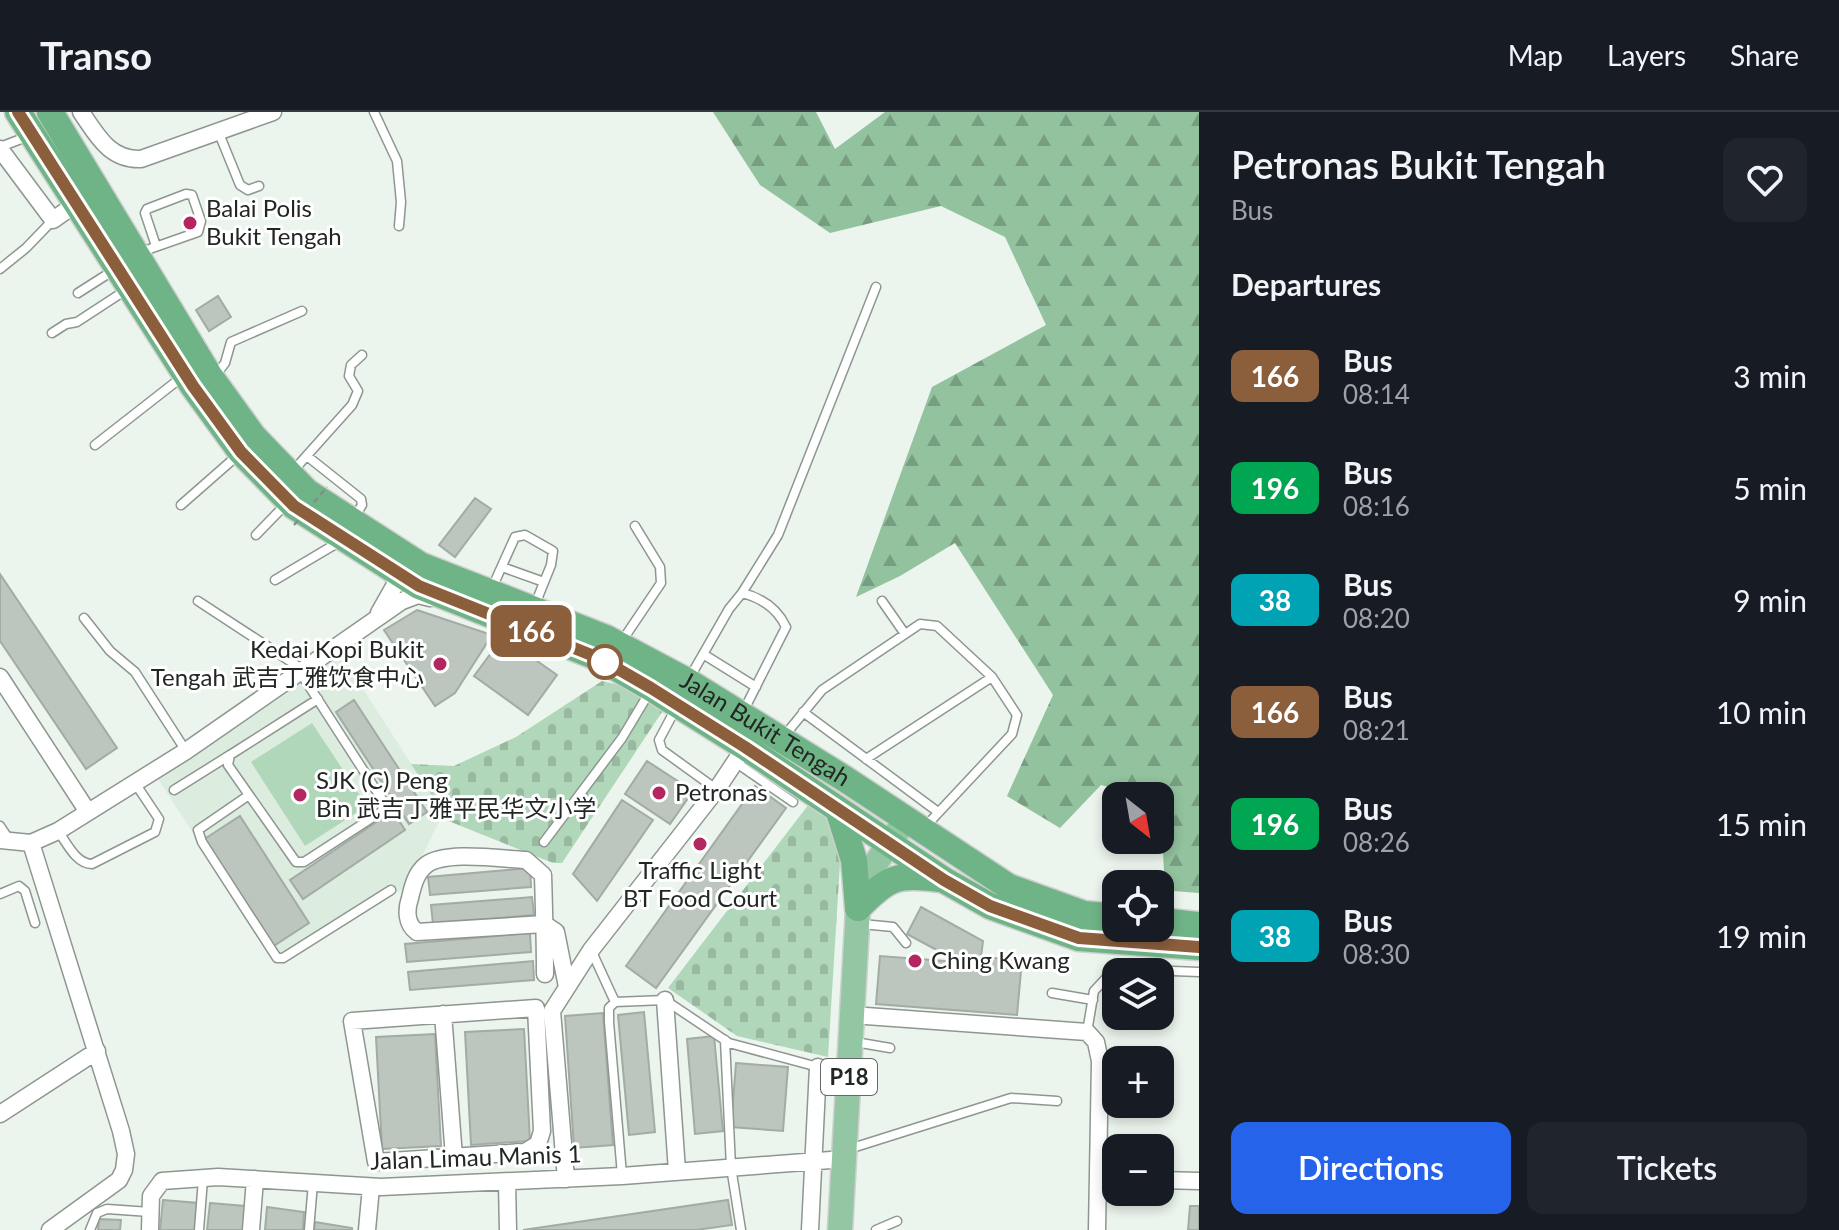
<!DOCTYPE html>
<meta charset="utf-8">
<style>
:root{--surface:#171b24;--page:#20242c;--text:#f1f3f6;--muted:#9ea1a6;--line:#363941;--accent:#2563eb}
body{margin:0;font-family:Lato,"Noto Sans SC",sans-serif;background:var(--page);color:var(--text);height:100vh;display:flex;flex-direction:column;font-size:30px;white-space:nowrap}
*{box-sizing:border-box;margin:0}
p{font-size:26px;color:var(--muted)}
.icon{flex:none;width:44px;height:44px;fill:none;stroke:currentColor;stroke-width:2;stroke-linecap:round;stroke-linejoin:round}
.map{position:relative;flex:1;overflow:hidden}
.details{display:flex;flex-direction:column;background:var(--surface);width:640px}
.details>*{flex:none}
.badge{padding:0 16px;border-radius:12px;font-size:28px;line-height:52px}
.needle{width:52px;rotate:149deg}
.tools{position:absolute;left:1102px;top:670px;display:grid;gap:16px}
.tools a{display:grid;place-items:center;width:72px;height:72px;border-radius:16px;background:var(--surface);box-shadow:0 4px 12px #0003;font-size:40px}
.map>.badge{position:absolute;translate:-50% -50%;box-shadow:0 0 0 4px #fff}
h2{padding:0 32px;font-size:30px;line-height:72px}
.round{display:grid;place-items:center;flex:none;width:84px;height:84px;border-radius:16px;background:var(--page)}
.summary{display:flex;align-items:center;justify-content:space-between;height:136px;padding:0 32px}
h1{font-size:38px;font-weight:600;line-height:60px}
.primary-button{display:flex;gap:16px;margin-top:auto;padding:16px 32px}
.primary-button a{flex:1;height:92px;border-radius:16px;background:var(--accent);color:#fff;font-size:32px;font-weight:600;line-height:92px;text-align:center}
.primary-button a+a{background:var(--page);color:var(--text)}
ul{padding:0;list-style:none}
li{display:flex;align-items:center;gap:24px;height:112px;padding:0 32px}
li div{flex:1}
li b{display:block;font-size:30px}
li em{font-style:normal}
li .badge{min-width:88px;font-weight:700;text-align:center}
header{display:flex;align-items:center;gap:48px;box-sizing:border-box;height:112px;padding:0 40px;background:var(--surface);border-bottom:2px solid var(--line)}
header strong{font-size:38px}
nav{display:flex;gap:44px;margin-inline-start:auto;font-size:28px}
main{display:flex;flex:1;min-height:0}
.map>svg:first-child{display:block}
.built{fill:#dcecdf}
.green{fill:#b1d7ba}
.forest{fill:url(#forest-firs)}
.cemetery{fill:url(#cemetery-stones)}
.building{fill:#bcc5be;stroke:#a2aba4;stroke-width:2}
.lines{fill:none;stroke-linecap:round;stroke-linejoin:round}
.service-casing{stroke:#8e9690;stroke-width:11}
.minor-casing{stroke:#8e9690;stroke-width:19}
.primary-casing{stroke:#cfcfcf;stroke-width:27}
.trunk-casing{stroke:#cfcfcf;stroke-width:29}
.service{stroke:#fff;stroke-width:8}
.minor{stroke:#fff;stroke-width:16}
.primary{stroke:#93c7a4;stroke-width:24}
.trunk{stroke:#6fb486;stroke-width:26}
.path-bridge{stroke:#838984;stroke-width:2;stroke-dasharray:6 4;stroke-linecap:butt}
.line-casing{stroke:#fff;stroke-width:18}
.line{stroke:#8b5e3c;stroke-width:12}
.poi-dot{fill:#b3265f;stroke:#fff;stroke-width:3}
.stop-dot{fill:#fff;stroke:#8b5e3c;stroke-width:4}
.labels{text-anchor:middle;stroke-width:6;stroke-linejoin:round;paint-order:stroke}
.shield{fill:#fff;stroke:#656866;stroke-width:2}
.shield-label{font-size:22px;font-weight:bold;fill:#232724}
.poi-label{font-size:24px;fill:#232724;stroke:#fff;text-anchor:start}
.street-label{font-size:24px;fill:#232724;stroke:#fff}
</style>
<header>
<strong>Transo</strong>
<nav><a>Map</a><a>Layers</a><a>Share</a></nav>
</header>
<main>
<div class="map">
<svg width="1199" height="1118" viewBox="0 0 1199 1118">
<defs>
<pattern id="forest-firs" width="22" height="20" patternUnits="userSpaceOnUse" patternTransform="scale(2)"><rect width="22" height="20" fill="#93c29e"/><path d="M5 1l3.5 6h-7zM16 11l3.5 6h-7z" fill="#789e81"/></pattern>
<pattern id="cemetery-stones" width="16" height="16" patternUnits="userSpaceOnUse" patternTransform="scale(2)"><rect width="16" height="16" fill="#b1d7ba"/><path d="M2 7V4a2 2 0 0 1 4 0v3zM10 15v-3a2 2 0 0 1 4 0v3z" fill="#98b9a0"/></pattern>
</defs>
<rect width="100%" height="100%" fill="#ebf4ed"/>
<path class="built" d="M341 543 443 701 408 774 277 850 156 664Z"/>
<path class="green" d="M312 611 367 694 305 734 251 650Z"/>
<path class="forest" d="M713 0H816L835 37 885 0H1199V781L1160 778V772H1154L1164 760 1160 684H1142L1101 673 1060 716 1007 684 1053 583 955 431 900 464 856 485 932 275 1046 213 1005 125 941 94 830 121 760 73Z"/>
<path class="cemetery" d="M602 569 640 578 666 594 562 751H553L441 706 443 701 411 652 454 654 516 625Z
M809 692 830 708 840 751 828 945 737 924 668 876Z"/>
<path class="building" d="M218 184 231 205 209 219 196 198Z
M475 386 491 397 455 445 439 433Z
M0 462 117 636 86 657 0 529Z
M417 498 492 523 455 581 435 594 384 518Z
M503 525 557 563 528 603 474 564Z
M354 588 427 700 409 712 336 600Z
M647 649 693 679 670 712 625 682Z
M755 674 786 696 656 876 626 854Z
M622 688 653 708 597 789 573 762Z
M393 699 405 718 303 787 290 768Z
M240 704 309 811 272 835 203 728Z
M530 756 531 775 430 783 428 765Z
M532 785 534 803 433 812 431 793Z
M921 795 983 829 981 845 1022 848 1017 903 876 892 880 844 959 850 907 822Z
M530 821 531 840 407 850 405 832Z
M533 849 534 868 410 878 408 860Z
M644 900 655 1020 629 1023 618 903Z
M603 901 613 1033 574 1036 565 904Z
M524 917 530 1029 471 1033 465 920Z
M435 922 441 1034 382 1037 376 925Z
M714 924 723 1019 695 1022 687 927Z
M736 951 788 955 783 1019 731 1015Z
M163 1088 199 1091 196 1118H160Z
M728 1088 732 1113 696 1118H523Z
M210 1091 245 1094 243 1118H207Z
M1190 1094H1199V1118H1188Z
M267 1095 304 1100 303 1118H265Z
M99 1107 121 1108 120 1118H98Z
M315 1110 352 1116V1118H314Z"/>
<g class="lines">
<defs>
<path id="service" d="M374 0 397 49 401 90 399 114
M218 19 240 73 248 78 259 74
M0 35 29 24
M141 140 198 120 201 109 192 83 186 82 147 97 145 101 156 134
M0 157 26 136 53 108
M78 181 114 158
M52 221 66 212 77 210 126 178
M215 264 225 251 231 230 302 199
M95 333 182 265
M307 344 361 387 362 393 354 406
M293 359 352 293 358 279 349 264 351 253 362 243
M181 393 238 343
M256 423 286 392
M502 455 544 470
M275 468 339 430
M492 476 515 425 525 423 553 439 551 453 534 495
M742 481 778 423 876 175
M198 489 302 557
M882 489 905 522
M84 506 110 539 135 560 186 639
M622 529 661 471 660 455 635 414
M703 542 756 575
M300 560C328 604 357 648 385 692L381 700 304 750H296L228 653 230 643 318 587
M690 565 729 497 742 481C762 486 777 496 786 515L744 598
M676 596 659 628 662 638 716 677
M803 600 938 700
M785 623 822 578 920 512 937 514 992 565 1017 603 1012 622 924 716
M866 647 992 565
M735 650 793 690
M174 678 230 643
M249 683 198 718 202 730 277 846H283L391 778
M0 714 10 729
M58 719C67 731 76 752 92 752L155 720 159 707 135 671
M544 730 622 626 649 581
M0 782 19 774 25 779 35 811
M862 812 893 815 906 831
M592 840 615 890 665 888 729 931 818 955
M1052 881 1093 888
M615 890 609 896V910L622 1063
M1087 920 1094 879 1109 863 1121 857 1199 860
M725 928 731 1055 741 1118
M855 930 890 936
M849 1037 1011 986 1057 989
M90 1118 97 1101 107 1097 150 1100
M199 1118 203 1067
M309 1118 313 1071
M876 1118 897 1109"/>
<path id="minor" d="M81 0C97 23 109 48 141 47L273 0
M0 37 53 108 77 91
M379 501 396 471 390 458
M0 565 88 700
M0 728 31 731 58 719 186 639 402 489 418 483 430 486
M31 731 121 1019 126 1042 124 1058 119 1068 50 1118
M545 862C545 829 544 796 543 763L526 748C502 747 445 738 426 753 416 761 413 773 410 786 406 798 406 812 417 820L544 812 556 820 567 875
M665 888 677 1059
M536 896 542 1019 538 1032 525 1040 376 1050 352 909Z
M443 902 454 1045
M852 903 1087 920 1096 930 1100 949 1097 1118
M0 1002 97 939
M566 1067 552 899 591 838 717 677 745 635
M1160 1068 1199 1069
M507 1071 508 1118
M150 1118 151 1084 162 1069 218 1065 381 1075 622 1064 844 1047
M251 1118 255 1067
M367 1118 371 1075
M810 1118 818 955"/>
<path id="primary" d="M840 1118 858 796 869 761 906 707"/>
<g id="trunk">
<path d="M18 0 193 274 241 340 294 394 419 474 599 546 651 576 745 635 944 768 990 794 1079 826 1199 835"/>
<path id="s1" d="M50 0 209 263 253 324 307 380 420 453 606 526 687 569 845 667 1009 775 1084 802 1116 805"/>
<path d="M839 700 854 748 858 796"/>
<path d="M858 796C887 766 897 761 938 767"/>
<path d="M1160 809 1199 813"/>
</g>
</defs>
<use href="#service" class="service-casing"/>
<use href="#minor" class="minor-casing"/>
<use href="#primary" class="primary-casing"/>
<use href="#trunk" class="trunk-casing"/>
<use href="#service" class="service"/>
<use href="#minor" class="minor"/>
<use href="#primary" class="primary"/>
<use href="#trunk" class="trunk"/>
<path class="path-bridge" d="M294 413 327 375"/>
</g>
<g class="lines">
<defs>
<path id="line" d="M18 0 193 274 241 340 294 394 419 474 599 546 651 576 745 635 944 768 990 794 1079 826 1199 835"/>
</defs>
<use href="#line" class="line-casing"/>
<use href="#line" class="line"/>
</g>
<g class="poi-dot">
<circle cx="190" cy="111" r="8"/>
<circle cx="440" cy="552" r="8"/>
<circle cx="659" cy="681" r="8"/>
<circle cx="300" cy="683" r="8"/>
<circle cx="700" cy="732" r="8"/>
<circle cx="915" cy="849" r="8"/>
</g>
<circle class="stop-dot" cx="605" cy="550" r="16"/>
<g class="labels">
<rect class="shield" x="821" y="947" width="56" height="36" rx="6"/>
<g class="shield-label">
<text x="849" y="973">P18</text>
</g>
<g class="poi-label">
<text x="206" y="105">Balai Polis<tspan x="206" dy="28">Bukit Tengah</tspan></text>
<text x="424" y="546" text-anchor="end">Kedai Kopi Bukit<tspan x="424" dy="28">Tengah 武吉丁雅饮食中心</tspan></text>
<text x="316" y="677">SJK (C) Peng<tspan x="316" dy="28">Bin 武吉丁雅平民华文小学</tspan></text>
<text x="675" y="689">Petronas</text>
<text x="700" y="767" text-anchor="middle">Traffic Light<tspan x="700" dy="28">BT Food Court</tspan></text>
<text x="931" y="857">Ching Kwang</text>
</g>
<g class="street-label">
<text dy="8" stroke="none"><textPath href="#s1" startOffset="978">Jalan Bukit Tengah</textPath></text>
<text transform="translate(476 1046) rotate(-2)" y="8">Jalan Limau Manis 1</text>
</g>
</g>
</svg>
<div class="tools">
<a><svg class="needle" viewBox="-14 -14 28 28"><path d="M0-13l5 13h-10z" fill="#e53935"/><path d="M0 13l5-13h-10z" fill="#9ea1a6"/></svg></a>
<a><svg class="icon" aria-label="locate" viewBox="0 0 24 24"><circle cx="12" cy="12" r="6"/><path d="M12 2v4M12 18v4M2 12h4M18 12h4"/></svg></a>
<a><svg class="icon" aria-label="layers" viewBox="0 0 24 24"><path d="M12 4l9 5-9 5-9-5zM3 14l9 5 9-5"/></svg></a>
<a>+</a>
<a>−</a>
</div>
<b class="badge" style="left:531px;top:519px;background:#8b5e3c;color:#fff">166</b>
</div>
<section class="details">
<div class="summary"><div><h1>Petronas Bukit Tengah</h1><p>Bus</p></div><a class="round"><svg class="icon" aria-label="heart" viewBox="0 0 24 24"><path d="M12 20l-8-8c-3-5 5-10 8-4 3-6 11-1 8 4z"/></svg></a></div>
<h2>Departures</h2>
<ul>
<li><span class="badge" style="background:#8b5e3c;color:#fff">166</span><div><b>Bus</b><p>08:14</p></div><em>3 min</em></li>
<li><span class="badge" style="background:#00a651;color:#fff">196</span><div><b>Bus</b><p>08:16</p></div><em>5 min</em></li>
<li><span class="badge" style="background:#00a3b4;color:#fff">38</span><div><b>Bus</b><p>08:20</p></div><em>9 min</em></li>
<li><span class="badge" style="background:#8b5e3c;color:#fff">166</span><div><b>Bus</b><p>08:21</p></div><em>10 min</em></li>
<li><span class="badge" style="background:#00a651;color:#fff">196</span><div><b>Bus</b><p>08:26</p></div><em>15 min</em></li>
<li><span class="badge" style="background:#00a3b4;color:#fff">38</span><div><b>Bus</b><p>08:30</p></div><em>19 min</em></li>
</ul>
<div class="primary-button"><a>Directions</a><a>Tickets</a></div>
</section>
</main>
